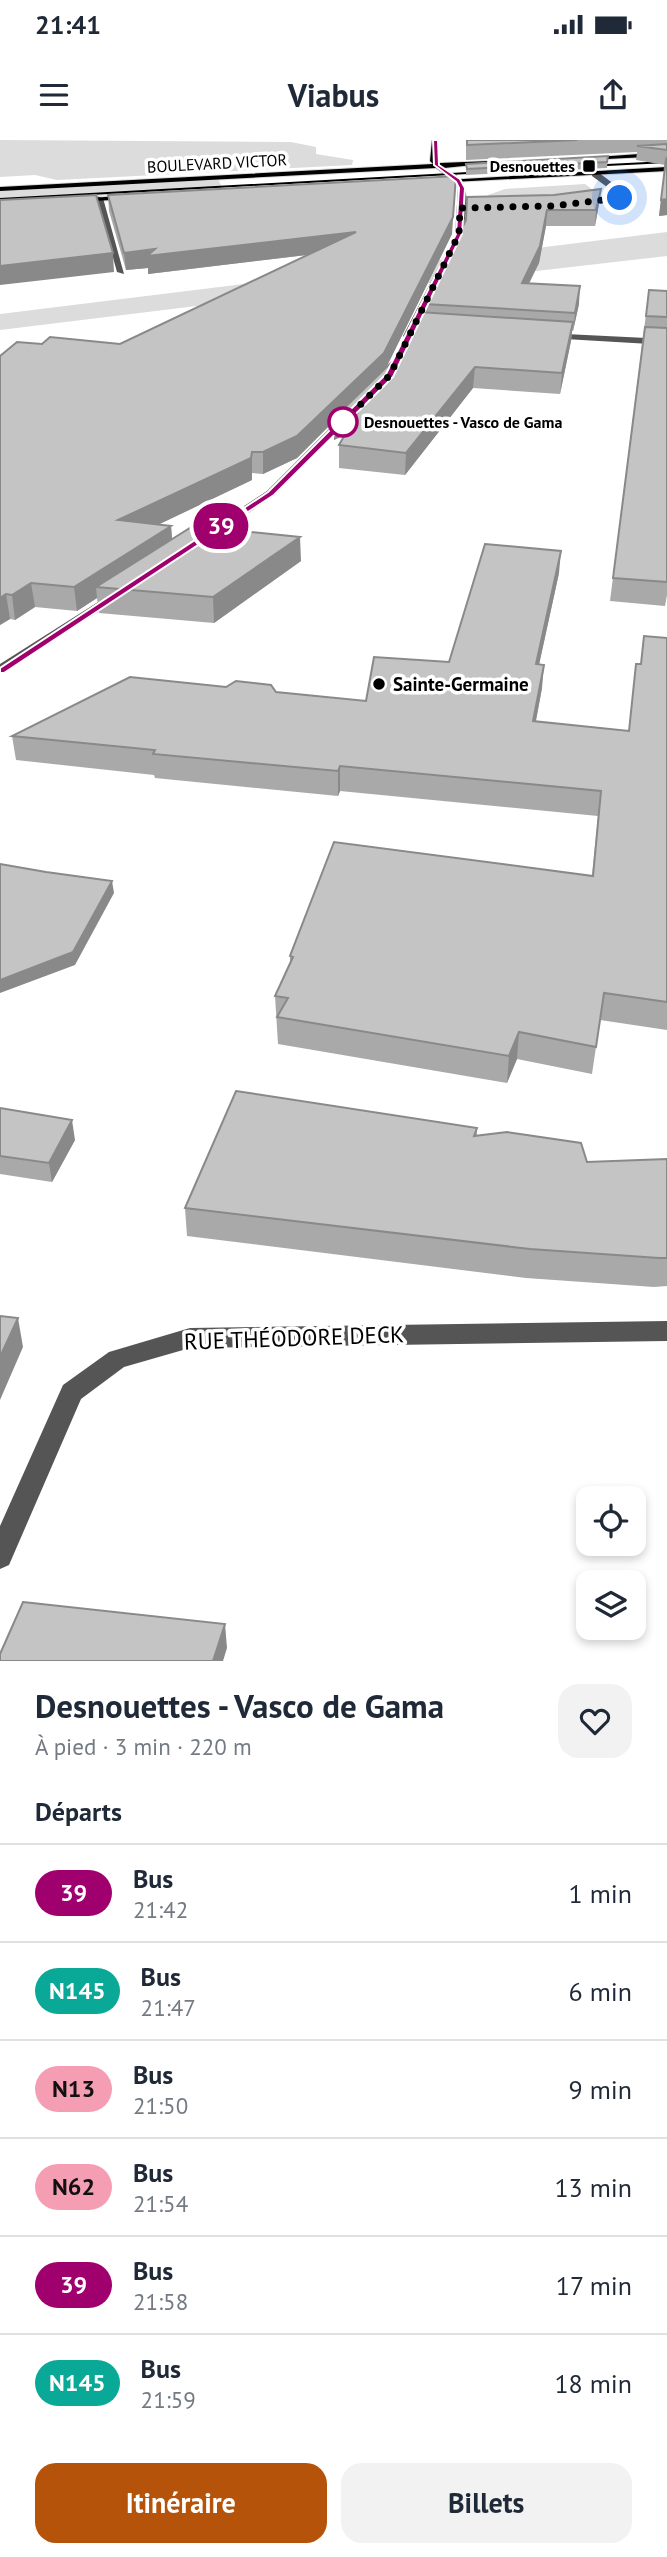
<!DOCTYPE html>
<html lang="fr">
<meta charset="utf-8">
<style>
:root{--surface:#fff;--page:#f2f2f3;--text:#1f2937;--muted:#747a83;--line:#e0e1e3;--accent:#b45309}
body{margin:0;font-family:"PT Sans",sans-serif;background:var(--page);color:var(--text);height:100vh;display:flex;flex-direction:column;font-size:26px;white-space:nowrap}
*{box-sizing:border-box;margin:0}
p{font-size:23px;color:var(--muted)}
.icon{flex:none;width:38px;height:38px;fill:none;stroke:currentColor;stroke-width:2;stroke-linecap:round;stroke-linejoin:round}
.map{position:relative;height:1521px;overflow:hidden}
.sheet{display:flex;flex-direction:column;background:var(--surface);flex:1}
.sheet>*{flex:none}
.badge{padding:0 14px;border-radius:23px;font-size:24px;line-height:46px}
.tools{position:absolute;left:576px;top:1346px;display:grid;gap:14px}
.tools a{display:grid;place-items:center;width:70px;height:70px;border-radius:14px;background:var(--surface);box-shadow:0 4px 10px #0003;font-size:35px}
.you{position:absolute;width:35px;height:35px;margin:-18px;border:5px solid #fff;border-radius:50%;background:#1a73e8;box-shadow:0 0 0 10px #1a73e833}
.map>.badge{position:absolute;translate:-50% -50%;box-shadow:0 0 0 4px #fff}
h2{padding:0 35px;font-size:26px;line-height:63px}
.round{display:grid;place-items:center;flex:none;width:74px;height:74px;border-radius:21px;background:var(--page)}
.overview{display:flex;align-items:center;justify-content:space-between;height:119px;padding:0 35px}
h1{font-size:33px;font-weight:800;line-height:52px}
.cta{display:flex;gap:14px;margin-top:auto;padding:14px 35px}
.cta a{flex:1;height:80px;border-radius:21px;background:var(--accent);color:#fff;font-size:28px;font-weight:800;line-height:80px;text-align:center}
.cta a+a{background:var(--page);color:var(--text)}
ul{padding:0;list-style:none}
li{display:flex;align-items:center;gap:21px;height:98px;padding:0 35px;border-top:2px solid var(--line)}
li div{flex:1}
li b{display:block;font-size:26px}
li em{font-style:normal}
li .badge{min-width:77px;font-weight:700;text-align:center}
.status{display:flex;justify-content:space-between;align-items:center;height:49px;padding:0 35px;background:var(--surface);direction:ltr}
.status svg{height:19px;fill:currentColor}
header{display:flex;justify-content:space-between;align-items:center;height:91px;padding:0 35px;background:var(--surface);font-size:32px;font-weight:800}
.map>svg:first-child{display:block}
.green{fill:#dcdcdc}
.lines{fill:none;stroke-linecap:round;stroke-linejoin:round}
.major-casing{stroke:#dbdbdb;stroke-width:2}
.minor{fill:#555;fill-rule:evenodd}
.major{fill:#000;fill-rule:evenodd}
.tram{stroke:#000;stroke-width:2}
.wall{fill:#a9a9a9}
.shaded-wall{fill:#898989}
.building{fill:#c4c4c4;stroke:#898989;stroke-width:2}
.line{fill:#a0006e;stroke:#fff;stroke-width:2}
.walk{stroke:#000;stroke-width:7;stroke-dasharray:0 12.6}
.poi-dot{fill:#000;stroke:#fff;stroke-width:2.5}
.stop-dot{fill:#fff;stroke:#a0006e;stroke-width:3.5}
.labels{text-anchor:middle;stroke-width:7;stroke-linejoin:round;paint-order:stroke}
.far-street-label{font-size:16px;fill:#000;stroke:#fff}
.far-poi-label{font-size:16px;font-weight:bold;fill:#000;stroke:#fff;text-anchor:end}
.far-stop-label{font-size:16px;font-weight:bold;fill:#000;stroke:#fff;text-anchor:start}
.poi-label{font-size:19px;font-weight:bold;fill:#000;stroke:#fff;text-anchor:start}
.near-street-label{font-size:23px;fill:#000;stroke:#fff}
</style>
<div class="status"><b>21:41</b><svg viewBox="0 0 49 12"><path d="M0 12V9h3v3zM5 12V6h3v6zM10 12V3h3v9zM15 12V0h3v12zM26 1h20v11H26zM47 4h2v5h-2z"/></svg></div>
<header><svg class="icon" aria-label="menu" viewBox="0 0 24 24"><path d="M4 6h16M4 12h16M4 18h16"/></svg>Viabus<svg class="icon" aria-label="share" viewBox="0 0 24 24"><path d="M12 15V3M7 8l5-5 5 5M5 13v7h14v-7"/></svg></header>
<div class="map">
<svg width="667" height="1521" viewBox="0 0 667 1521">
<rect width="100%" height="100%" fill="#fff"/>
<path class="green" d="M0 0 291 2 316 7V14L353 20 352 25 57 40 35 35 0 37Z
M218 39 223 49 0 61V51Z
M585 44 597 53 488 60V55L505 49Z
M667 92V116L413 145 378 144 0 190V174Z"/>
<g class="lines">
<defs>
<path id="major" d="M432 0H438V21L440 23 489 21 493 23 444 28 447 31 443 33 436 28 0 51V47L433 24 430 21Z
M667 12V16L587 20 583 18Z
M667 27V31L433 43 429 41Z
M129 55 132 59 73 62 69 60Z"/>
</defs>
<use href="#major" class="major-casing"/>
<path class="minor" d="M592 32H598L627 54V58L576 65 579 61 618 55 592 36Z
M455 39H461C484 77 431 160 413 196L405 198 403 196 455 95 458 48Z
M96 56 103 58 124 134 117 132Z
M545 193 667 199V205L548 198 545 197Z
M347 271 356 273 275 355 203 404H195V398L267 351Z
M117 450 124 454 122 457 0 534V524Z
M667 1181V1201L190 1208 124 1227 81 1259 9 1425 0 1429V1386L63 1245 109 1212 190 1188Z"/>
<use href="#major" class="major"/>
<path class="tram" d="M587 26 667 22
M0 59 486 32"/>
</g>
<path class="wall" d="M466 0H667V75L659 76 665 25 636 20 637 12 466 20Z
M608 16 607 28 466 35V24Z
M601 49 599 64 595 86H546L539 123 529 144 579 164 573 191H572L571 201 560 254 473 248 405 335 339 328V305L345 295 334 300V281L297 318 263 334 252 333V340L159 384 171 386 172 399 301 421 214 483 99 473 97 458 77 471 35 467 15 480 10 479 0 485V216L42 204H120L307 115 148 134V128L126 130 109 71 108 55 452 94 386 228 396 218 424 172 425 164 554 55Z
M649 150 667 151V455L665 466 610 461Z
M559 433 539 524 542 548 536 581 629 591 636 524H640L667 498V890L600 880 592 934 517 919 507 943 278 904 275 856 290 823V816L592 736 598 676 340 651 338 656 155 638 154 635 16 620 12 596 276 552 366 561 449 522Z
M0 968 75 1000 52 1042 0 1034Z
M477 988V996L587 1022 667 1019V1146L654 1147 526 1138 187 1096 185 1068Z"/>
<path class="shaded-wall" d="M456 36 452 94 384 232 362 265V287L334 300V281L297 318 263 334V312Z
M601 49 599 64 595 86 596 70Z
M667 59V75L659 76 661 60Z
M547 70 546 86 539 123 520 160 522 143Z
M356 92V109L148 134V128L126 130 124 113Z
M113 113 114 132 0 145V126Z
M580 146 579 164 573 191 575 173Z
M573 182 571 201 560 254 562 233Z
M475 227 473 248 405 335 406 313Z
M252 312V340L120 403 118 380Z
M171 386 173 409 96 447 97 458 77 471 74 447Z
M300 397 301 421 214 483 213 457Z
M561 411 559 433 534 548 536 524Z
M31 443 35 467 15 480 12 455Z
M6 454 10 479 0 485V458Z
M544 525 542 548 531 606 533 581Z
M340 626V651L338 656V631Z
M112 741 114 753 75 825 0 853V840Z
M519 892 517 919 507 943 509 916Z
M72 980 75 1000 52 1042 49 1023Z
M18 1178 23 1207 0 1260V1217Z
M225 1484 227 1508 223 1521H213Z"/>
<path class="building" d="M467 0H577L467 5Z
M667 4V10L637 6Z
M608 16 607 22 467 29 466 24Z
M667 18V59L661 60 666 19Z
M456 36 453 77 384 213 297 296 263 312H252L251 318 118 380 171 386 74 447 31 443 12 455 6 454 0 458V216L17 202 42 204 50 197 120 204 356 92 147 116 155 109 124 113 108 55Z
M601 49 596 70H547L540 106 522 143 580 146 575 173 425 164 466 80 467 57 554 55Z
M96 55 113 113 0 126V60Z
M649 150 667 151V177L646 176Z
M419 172 573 182 562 233 475 227 406 313 339 305 362 265 334 278 396 218Z
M645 187 667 188V442L613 438Z
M193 386 300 397 213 457 96 447Z
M485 404 561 411 536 524 544 525 533 581 629 591 636 524H641L644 496 667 498V862L604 853 596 907 519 892 509 916 277 877 288 858 275 856 293 817 290 816 334 702 593 736 601 651 340 626 338 631 153 614 155 610 12 596 130 537 226 547 236 541 271 545 276 552 366 561 374 517 449 522Z
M0 724 46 732 112 741 73 812 0 840Z
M236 951 477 988 474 996 507 992 581 1003 587 1022 667 1019V1118H659L530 1109 185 1068Z
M0 968 72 980 49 1023 0 1016Z
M0 1176 18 1178 0 1217Z
M23 1462 225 1484 213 1521H0V1514Z"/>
<path class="line" d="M433 0H438L439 25 460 39 465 48 462 94 393 237 274 355 4 533H0V528L268 352 386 234 456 94 459 48 456 42 434 25Z"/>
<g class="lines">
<path class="walk" d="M343 282 390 235 459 94 460 68 553 66 620 58"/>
</g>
<g class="poi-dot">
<rect x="582" y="19" width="14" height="14" rx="3.5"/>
<circle cx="379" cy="544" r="7"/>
</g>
<circle class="stop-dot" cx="343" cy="282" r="14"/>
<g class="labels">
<g class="far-street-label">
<text transform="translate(217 23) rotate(-3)" y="6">BOULEVARD VICTOR</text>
</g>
<g class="far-poi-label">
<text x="575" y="32">Desnouettes</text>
</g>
<g class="far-stop-label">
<text x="364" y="288">Desnouettes - Vasco de Gama</text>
</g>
<g class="poi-label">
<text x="393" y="551">Sainte-Germaine</text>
</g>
<g class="near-street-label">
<text transform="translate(294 1198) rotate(-2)" y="8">RUE THÉODORE DECK</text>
</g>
</g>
</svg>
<div class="tools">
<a><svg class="icon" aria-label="locate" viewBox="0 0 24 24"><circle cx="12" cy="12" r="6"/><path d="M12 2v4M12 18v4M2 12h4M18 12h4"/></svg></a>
<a><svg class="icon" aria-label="layers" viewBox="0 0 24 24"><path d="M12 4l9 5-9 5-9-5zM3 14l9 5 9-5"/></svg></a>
</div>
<div class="you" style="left:620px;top:58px"></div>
<b class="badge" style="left:221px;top:386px;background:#a0006e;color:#fff">39</b>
</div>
<section class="sheet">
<div class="overview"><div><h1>Desnouettes - Vasco de Gama</h1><p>À pied · 3 min · 220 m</p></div><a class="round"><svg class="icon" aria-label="heart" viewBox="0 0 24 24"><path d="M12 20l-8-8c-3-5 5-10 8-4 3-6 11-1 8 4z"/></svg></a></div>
<h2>Départs</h2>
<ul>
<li><span class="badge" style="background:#a0006e;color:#fff">39</span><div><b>Bus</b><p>21:42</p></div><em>1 min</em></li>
<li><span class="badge" style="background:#0aa896;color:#fff">N145</span><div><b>Bus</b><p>21:47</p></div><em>6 min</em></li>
<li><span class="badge" style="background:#f59eb3;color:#111">N13</span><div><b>Bus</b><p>21:50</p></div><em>9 min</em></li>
<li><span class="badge" style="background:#f59eb3;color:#111">N62</span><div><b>Bus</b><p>21:54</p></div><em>13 min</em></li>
<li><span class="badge" style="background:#a0006e;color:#fff">39</span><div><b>Bus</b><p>21:58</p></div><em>17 min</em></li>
<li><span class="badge" style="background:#0aa896;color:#fff">N145</span><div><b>Bus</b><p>21:59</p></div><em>18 min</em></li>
</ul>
<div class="cta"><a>Itinéraire</a><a>Billets</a></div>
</section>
